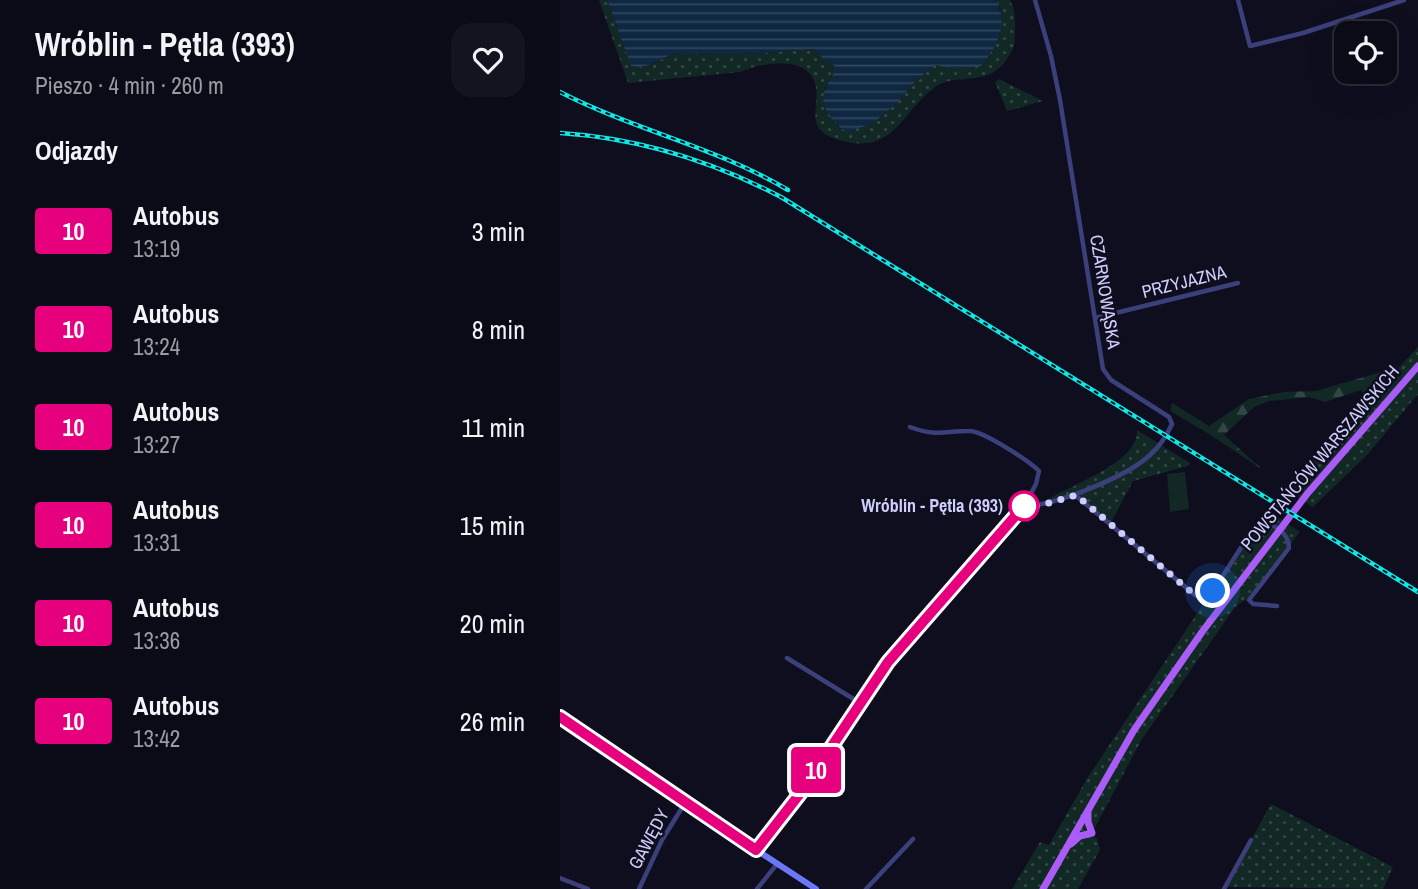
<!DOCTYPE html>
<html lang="pl">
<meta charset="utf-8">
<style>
:root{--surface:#0b0a17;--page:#141320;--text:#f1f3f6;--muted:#9a9aa1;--line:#2b2b36}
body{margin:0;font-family:"Archivo Narrow",sans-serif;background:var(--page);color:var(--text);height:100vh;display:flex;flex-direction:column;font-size:26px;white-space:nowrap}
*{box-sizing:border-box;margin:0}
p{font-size:23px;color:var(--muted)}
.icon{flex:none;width:38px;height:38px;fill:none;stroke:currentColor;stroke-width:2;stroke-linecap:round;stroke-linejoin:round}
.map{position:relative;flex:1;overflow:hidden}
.details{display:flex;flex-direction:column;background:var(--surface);width:560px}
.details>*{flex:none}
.badge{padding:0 14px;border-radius:5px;font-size:24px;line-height:46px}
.fabs{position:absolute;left:774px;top:21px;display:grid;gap:14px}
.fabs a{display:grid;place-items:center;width:63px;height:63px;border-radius:14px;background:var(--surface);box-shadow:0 7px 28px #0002,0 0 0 2px var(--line);font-size:35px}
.you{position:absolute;width:35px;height:35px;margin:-18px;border:5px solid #fff;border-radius:50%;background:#1a73e8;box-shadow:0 0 0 10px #1a73e833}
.map>.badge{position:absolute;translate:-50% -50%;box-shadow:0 0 0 4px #fff}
h2{padding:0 35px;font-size:26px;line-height:63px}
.round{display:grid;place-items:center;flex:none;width:74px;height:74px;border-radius:21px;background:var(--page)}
.summary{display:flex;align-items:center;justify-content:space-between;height:119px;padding:0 35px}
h1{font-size:33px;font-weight:700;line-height:52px}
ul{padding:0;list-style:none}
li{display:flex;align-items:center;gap:21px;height:98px;padding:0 35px}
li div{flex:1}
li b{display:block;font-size:26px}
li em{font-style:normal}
li .badge{min-width:77px;font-weight:700;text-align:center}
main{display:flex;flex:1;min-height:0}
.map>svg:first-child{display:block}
.green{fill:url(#green-dots)}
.forest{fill:url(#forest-firs)}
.pitch{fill:#112825}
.water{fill:url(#water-rules)}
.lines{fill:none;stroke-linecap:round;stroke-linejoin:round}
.street{stroke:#3b407b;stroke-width:4.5}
.secondary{stroke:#6b78f6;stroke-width:6}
.primary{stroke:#aa5cf6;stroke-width:7}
.rail-casing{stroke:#0de9e5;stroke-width:4.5}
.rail{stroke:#0f0e1f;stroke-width:2;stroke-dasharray:5;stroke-linecap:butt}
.line-casing{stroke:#fff;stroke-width:16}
.line{stroke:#e6007e;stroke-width:10}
.walk{stroke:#cecefc;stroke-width:7;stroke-dasharray:0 12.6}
.stop-dot{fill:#fff;stroke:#e6007e;stroke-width:3.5}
.labels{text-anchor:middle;stroke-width:5;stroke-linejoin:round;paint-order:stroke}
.street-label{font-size:18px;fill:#cecefc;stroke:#0f0e1f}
.stop-label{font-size:18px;font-weight:bold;fill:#cecefc;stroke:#0f0e1f;text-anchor:end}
</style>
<main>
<section class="details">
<div class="summary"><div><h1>Wróblin - Pętla (393)</h1><p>Pieszo · 4 min · 260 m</p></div><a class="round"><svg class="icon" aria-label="heart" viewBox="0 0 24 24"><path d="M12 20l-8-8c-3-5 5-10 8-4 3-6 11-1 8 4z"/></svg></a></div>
<h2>Odjazdy</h2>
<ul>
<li><span class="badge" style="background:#e6007e;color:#fff">10</span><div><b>Autobus</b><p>13:19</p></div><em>3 min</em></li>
<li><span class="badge" style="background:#e6007e;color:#fff">10</span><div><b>Autobus</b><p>13:24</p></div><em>8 min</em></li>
<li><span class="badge" style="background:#e6007e;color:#fff">10</span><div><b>Autobus</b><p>13:27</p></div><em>11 min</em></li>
<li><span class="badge" style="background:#e6007e;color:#fff">10</span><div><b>Autobus</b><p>13:31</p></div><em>15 min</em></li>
<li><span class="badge" style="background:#e6007e;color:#fff">10</span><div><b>Autobus</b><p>13:36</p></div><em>20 min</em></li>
<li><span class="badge" style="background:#e6007e;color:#fff">10</span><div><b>Autobus</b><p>13:42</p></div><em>26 min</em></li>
</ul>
</section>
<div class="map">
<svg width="858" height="889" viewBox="0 0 858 889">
<defs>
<pattern id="green-dots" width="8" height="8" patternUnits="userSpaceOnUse" patternTransform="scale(1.75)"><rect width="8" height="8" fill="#112825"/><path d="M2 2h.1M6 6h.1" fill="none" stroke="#324646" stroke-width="1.8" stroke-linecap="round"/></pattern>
<pattern id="forest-firs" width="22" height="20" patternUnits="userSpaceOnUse" patternTransform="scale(1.75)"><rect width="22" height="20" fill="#112825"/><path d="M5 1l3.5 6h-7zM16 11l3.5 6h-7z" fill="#324646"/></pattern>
<pattern id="water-rules" width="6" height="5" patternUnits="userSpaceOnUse" patternTransform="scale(1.75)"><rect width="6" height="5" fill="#0f2842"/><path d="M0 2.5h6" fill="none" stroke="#31465e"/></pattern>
</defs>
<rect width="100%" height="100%" fill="#0f0e1f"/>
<path class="green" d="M39 0H47L71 66C90 72 100 56 117 54 130 52 143 54 156 54 189 55 222 52 255 49L263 59 274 65 275 72 264 89 339 101 357 79 376 64 394 68 441 10 436 0H450C456 12 455 23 455 36 455 45 453 49 449 56 427 91 398 70 374 88 340 113 334 156 279 140 241 129 262 107 255 83 247 55 200 63 180 72L68 83Z
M439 79 483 101 447 111 435 82Z
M858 347V394L807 455 753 507 725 490Z
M577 430 630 463 628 466 573 481 550 524 515 495 478 506C504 486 579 465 577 430Z
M706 510 740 532 689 597 676 606 582 739 532 833 537 839 540 850 518 889H452L480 842 489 845 528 777Z
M711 804 833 867 823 889 665 887Z"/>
<path class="forest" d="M835 368 807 400 801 390 765 402 749 397 709 401 694 407 664 435 703 470 649 434 610 411 612 403 649 426 689 399 724 392 756 391Z"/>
<path class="pitch" d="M625 472 629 509 610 512 607 474Z"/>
<path class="water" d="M47 0H436C449 26 437 46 421 66L394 69 376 65 357 79 339 101 312 124 286 132C272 121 256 105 267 85 271 78 275 74 274 65L263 59 255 49C222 52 189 55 156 54 143 54 131 52 117 54 100 56 90 71 71 66Z"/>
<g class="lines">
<path class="street" d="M678 0 690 46 743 33 844 0
M535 318 678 283
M515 495 635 595 641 597 653 591 695 526C710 519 729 532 729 548L689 600 693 604 717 606
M464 506C495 506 568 476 590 455 599 447 607 435 612 424L609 417 551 380 543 369 500 100 491 56 475 0
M227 658 300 703
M196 850 242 791 328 662 464 506 476 484 479 471C469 461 422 430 409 431 384 431 376 437 350 427
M0 878 28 889
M79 889 102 840 125 803
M197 889 217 864
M306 889 353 839
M664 889 691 840"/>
<path class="secondary" d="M0 717 125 803 256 889"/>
<path class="primary" d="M511 844 520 836 532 833 528 822V811
M483 889 574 730 642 632 747 494 858 366"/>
<defs>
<path id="rail" d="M0 92C74 130 156 147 228 190
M0 133C78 138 152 161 221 197L858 592"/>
</defs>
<use href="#rail" class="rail-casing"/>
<use href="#rail" class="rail"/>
</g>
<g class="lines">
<defs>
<path id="line" d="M0 717 196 850 242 791 328 662 464 506"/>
</defs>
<use href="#line" class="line-casing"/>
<use href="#line" class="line"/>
<path class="walk" d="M464 506H478L516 495 635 595 645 597 653 591"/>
</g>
<circle class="stop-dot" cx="464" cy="506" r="14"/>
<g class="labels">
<g class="street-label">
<text transform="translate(624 282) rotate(-14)" y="6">PRZYJAZNA</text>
<text transform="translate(545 292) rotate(81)" y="6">CZARNOWĄSKA</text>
<text transform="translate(760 458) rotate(-50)" y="6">POWSTAŃCÓW WARSZAWSKICH</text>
<text transform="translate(89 839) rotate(-62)" y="6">GAWĘDY</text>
</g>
<g class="stop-label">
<text x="443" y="512">Wróblin - Pętla (393)</text>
</g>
</g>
</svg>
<div class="fabs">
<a><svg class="icon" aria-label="locate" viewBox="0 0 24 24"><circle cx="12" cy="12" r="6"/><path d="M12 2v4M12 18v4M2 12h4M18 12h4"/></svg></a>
</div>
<div class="you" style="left:653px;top:591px"></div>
<b class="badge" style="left:256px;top:770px;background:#e6007e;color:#fff">10</b>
</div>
</main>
